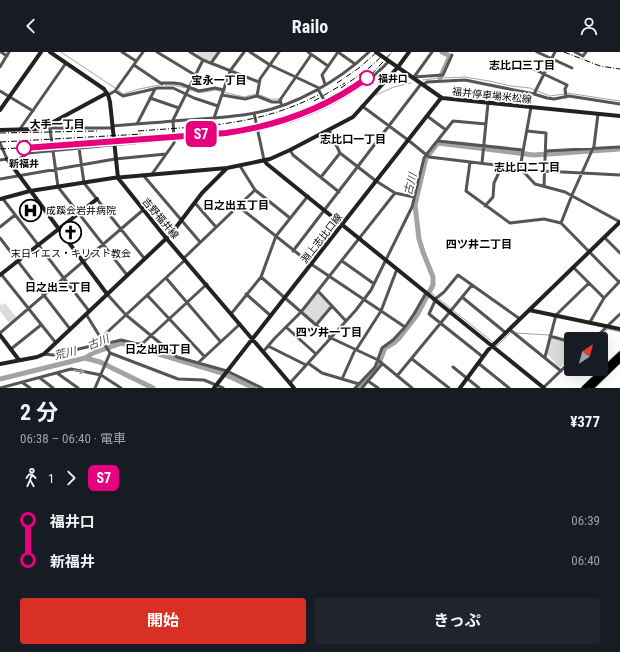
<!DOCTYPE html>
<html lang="ja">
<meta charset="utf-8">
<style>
:root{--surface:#171b24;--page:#20242c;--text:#f1f3f6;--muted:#9ea1a6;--accent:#d93025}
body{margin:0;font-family:"Roboto Condensed","Noto Sans JP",sans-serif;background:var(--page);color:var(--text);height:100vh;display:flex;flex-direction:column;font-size:15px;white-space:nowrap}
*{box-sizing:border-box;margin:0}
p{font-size:13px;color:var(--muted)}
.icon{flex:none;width:22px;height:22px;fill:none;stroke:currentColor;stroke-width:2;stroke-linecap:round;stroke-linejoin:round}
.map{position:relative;height:336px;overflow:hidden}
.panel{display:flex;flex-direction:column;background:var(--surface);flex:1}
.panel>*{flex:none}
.badge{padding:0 8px;border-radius:6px;font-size:14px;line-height:26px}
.needle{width:26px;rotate:36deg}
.buttons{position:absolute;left:564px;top:280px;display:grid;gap:8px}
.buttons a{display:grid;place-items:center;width:44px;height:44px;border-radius:4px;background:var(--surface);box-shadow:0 4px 16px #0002;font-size:20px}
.map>.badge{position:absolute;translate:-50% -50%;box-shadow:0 0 0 2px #fff}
.legs{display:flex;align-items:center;gap:6px;height:44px;padding:0 20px;font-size:13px}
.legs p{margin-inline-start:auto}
.head{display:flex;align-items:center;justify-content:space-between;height:68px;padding:0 20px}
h1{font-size:22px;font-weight:700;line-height:30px}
.cta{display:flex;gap:8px;margin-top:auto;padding:8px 20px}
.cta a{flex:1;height:46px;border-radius:4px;background:var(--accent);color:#fff;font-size:16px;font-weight:700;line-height:46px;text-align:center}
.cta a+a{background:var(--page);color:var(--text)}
ul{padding:0 20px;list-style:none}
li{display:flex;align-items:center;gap:14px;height:40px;font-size:15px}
li i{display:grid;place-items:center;width:6px;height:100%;margin:0 5px;background:currentColor}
li i::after{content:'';width:10px;height:10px;margin:-5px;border:3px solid;border-radius:50%;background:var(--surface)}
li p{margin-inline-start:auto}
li:first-child i{background:linear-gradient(#0000 50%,currentColor 0)}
li:last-child i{background:linear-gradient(currentColor 50%,#0000 0)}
header{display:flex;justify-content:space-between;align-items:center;height:52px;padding:0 20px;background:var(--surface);font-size:18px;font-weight:700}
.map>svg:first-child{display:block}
.green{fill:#dcdcdc}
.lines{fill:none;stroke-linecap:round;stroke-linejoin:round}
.stream{stroke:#a3a3a3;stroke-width:1}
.river{stroke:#a3a3a3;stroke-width:5}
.highway-casing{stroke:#dbdbdb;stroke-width:7}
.street{stroke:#555;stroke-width:3}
.secondary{stroke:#222;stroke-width:4}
.highway{stroke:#000;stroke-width:5}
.rail{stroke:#000;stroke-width:1;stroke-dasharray:6 2 1 2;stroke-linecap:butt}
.oneway{fill:#999}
.line-1-casing{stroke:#fff;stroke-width:9}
.line-1{stroke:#e6007e;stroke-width:6}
.stop-1-dot{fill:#fff;stroke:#e6007e;stroke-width:2}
.labels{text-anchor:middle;stroke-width:3.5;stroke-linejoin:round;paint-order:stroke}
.stop-label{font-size:10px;font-weight:bold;fill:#000;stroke:#fff;text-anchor:start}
.street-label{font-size:10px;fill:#000;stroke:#fff}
.poi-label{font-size:10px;fill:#000;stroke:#fff;text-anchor:start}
.neighbourhood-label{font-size:11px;font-weight:bold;fill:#000;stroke:#fff}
.water-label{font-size:11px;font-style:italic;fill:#444;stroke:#fff}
</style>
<header><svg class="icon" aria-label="back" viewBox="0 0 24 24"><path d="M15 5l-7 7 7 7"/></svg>Railo<svg class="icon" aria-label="person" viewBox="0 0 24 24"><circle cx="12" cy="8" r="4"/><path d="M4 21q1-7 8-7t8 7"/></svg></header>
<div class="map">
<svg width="620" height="336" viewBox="0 0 620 336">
<rect width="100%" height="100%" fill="#fff"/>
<path class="green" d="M197 0H218L212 8 203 7 198 3Z
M318 239 332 254 316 273 301 260Z
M3 251 1 255 5 251 16 265 9 271 0 259V253Z
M552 285 571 290V306L561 315H559L547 302Z"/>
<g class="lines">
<path class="stream" d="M61 0 115 36
M423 28 440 26 465 25 489 29 511 34 530 36 550 44 564 42
M165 33H173L186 36
M118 38 123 42 139 37 160 33
M190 38 200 41 215 38 244 45 256 42
M567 41 620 49
M260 43 270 47H279
M376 43 394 35 411 31
M430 239 436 245
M439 247 494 291
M516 281 549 283
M597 287 608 277 620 280
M496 293 497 294 511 280"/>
<path class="river" d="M440 26 450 4 442 0
M85 306 93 301 122 291 222 321 254 336
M0 327 85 306 100 310 153 336
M358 336 377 316 385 296 395 290 400 285 417 263 433 233V225L423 200 419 187 415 153 426 106 438 91 534 103 620 97"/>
<defs>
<path id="highway" d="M584 336 620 302
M591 336 620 308"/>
</defs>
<use href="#highway" class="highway-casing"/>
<path class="street" d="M1 0 7 4
M122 0 136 9
M157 0 195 23
M190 0 203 8 259 30
M250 0 270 13 319 36
M279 0 260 27 257 44 272 50H280
M308 0 328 14
M338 0 355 12
M537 0 572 16
M575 0 583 4 586 0
M211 11 219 0
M134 13 162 32
M527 14 567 33 565 37 566 45
M0 15 9 0
M414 25 443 23 452 3
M414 25 432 0
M162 31H174L181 32 199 39 215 36 224 38
M325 32 322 23 338 0
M423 33 427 30 465 28 534 42 547 46 554 47 569 44 620 52
M318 37 327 53
M0 39 33 59
M115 39 123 44 158 36H173L194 46 218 54
M534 42 555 0
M108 43 115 39 143 0
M222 43 245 47 257 44
M150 46 179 56
M281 51 280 48 311 3
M362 54 408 88
M254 61 264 108
M427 64 446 78
M214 66 230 19 244 0
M137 72 155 37
M112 74C132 72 153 71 173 69 200 67 228 66 255 61 295 54 340 28 369 0
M49 76H112
M20 77 66 11
M50 77 58 135 127 223
M257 77C303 70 358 43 389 9
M329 78 340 101 376 129 395 141 414 145
M527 79 546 81 544 134
M174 87 173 68 203 8
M408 88 429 105 520 116 535 132 565 140 620 170
M438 89 523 98
M0 91 7 107 0 108
M79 96 84 131 144 206
M290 98 293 103 339 140
M546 99 620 95
M426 103 453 69 486 72
M470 110 466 139 510 171 544 167 561 171 619 230
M482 111 488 51
M12 112 28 101 174 87V91L152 122
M240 114 255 138 290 166
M520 116 531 55
M544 119 620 123
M143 123 200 190
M321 125 340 101
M0 127 115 107 166 102
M3 147 89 259
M195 151 216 175
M238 154 311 212 405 275
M485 154 493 145 494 131 502 114
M561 171 572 143 594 94 598 62
M0 175 15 163
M604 185 620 201
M0 186 70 277
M293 199 421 32
M184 206 255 138
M342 209 373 231
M573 215 604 246
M1 222 56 291
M261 225 331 286 378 308 412 336
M166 226 220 289
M318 239 346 269
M107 242 126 263 177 305 227 319 262 336
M246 242 271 264
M147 243 204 304
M462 245 506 281
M434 248 444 240 458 223 520 267
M435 249 429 262 483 305
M86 262 110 301 178 327 204 328 223 336
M231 262 261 225 276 184 308 144
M556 263 589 231
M590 270 604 246 620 229
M316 273 332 254
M286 275 316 302
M509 277 561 319
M0 281 143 158
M550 284 571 290
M101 286 185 208
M594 287 620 262
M105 292 121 288 138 292 143 291 207 232
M268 294 306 313
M11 297 41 273
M356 298 381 259 397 217
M263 300 274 287 301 260 395 141
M44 302 53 303 104 291
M545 305 556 263
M412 307 449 336
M199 310 240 272
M308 311 322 321 359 332
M478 311 509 336
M453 315 479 336
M57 321 78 336
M397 324 472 233
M40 326 53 336
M342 327 355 298
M368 329 378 336
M23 331 30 336
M290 331 356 258 371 238 412 155 424 106 426 103
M544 335 571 309
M0 336 71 317 101 323 121 336
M95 336 110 301
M355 336 375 315 382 296 393 288 405 275 414 262 426 241
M362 336 382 312"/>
<path class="secondary" d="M50 0 104 37 108 43 110 50 118 126 166 186 294 336
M376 0 442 46 620 64
M0 58 41 0
M0 78 35 77 44 75 107 41
M7 107 107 242
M264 108 267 112 544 336
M0 147 30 139 113 126 227 116 270 107 290 98 353 65 398 15 409 0
M0 223 97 147
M529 258 620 277
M0 283 19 308
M0 312 37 305 44 302 171 182 202 141 227 116
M214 336 441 46
M460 336 488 298 620 170"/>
<use href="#highway" class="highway"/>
<path class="rail" d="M564 0 600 14 620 17
M337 31 359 16 377 0
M341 36 369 16 383 3
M314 49 345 31
M138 79C204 74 258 74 318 43
M0 81 98 79
M0 90 143 82
M0 97 106 91 226 81 258 75 295 64 340 43 359 32 372 22 392 0"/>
</g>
<defs><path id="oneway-solid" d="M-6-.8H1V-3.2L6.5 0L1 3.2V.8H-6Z"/></defs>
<use class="oneway" href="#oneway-solid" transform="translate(79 319) rotate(10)"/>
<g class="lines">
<defs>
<path id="line-1" d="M24 96 226 81C276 74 326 56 367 26"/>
</defs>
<use href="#line-1" class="line-1-casing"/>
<use href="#line-1" class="line-1"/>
</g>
<defs>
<symbol id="hospital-ring" viewBox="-11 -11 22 22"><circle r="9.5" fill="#fff" stroke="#000" stroke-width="1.5"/><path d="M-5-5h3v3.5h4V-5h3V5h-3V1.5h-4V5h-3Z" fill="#000"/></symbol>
<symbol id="church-ring" viewBox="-11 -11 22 22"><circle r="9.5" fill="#fff" stroke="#000" stroke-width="1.5"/><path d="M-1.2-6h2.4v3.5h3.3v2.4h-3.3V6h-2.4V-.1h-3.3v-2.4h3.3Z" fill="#000"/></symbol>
</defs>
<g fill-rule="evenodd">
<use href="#hospital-ring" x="18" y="146" width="25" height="25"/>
<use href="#church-ring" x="58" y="168" width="25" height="25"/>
</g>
<g class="stop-1-dot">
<circle cx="367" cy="26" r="7"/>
<circle cx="24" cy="96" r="7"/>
</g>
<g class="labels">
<g class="stop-label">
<text x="378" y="30">福井口</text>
<text x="24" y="115" text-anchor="middle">新福井</text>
</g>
<g class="street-label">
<text transform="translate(492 43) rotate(6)" y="4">福井停車場米松線</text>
<text transform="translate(161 166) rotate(50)" y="4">吉野福井線</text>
<text transform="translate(321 186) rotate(-52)" y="4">淵上志比口線</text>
</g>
<g class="poi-label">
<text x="46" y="162">成蹊会岩井病院</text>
<text x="71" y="205" text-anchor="middle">末日イエス・キリスト教会</text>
</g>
<g class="neighbourhood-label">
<text x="522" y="17">志比口三丁目</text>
<text x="219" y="32">宝永一丁目</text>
<text x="57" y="76">大手一丁目</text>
<text x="353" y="91">志比口一丁目</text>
<text x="527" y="119">志比口二丁目</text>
<text x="236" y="157">日之出五丁目</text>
<text x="479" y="196">四ツ井二丁目</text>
<text x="58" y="239">日之出三丁目</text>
<text x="329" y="284">四ツ井一丁目</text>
<text x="158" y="301">日之出四丁目</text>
</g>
<g class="water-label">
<text transform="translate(410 132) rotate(-76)" y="4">古川</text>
<text transform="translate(98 290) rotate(-22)" y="4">古川</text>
<text transform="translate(65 301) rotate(-14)" y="4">荒川</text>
</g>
</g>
</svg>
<div class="buttons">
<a><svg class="needle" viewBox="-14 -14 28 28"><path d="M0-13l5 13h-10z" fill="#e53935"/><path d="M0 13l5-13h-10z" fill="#9ea1a6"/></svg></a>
</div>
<b class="badge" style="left:201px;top:82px;background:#e6007e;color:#fff">S7</b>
</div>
<section class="panel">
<div class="head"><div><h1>2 分</h1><p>06:38 – 06:40 · 電車</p></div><b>¥377</b></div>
<div class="legs"><svg class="icon" aria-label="walk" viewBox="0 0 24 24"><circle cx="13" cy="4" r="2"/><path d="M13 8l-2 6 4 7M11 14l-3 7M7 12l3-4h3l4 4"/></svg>1<svg class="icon" aria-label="forward" viewBox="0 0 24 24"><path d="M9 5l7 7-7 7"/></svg><b class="badge" style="background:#e6007e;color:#fff">S7</b></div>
<ul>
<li><i style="color:#e6007e"></i><b>福井口</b><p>06:39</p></li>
<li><i style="color:#e6007e"></i><b>新福井</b><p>06:40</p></li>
</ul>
<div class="cta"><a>開始</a><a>きっぷ</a></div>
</section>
